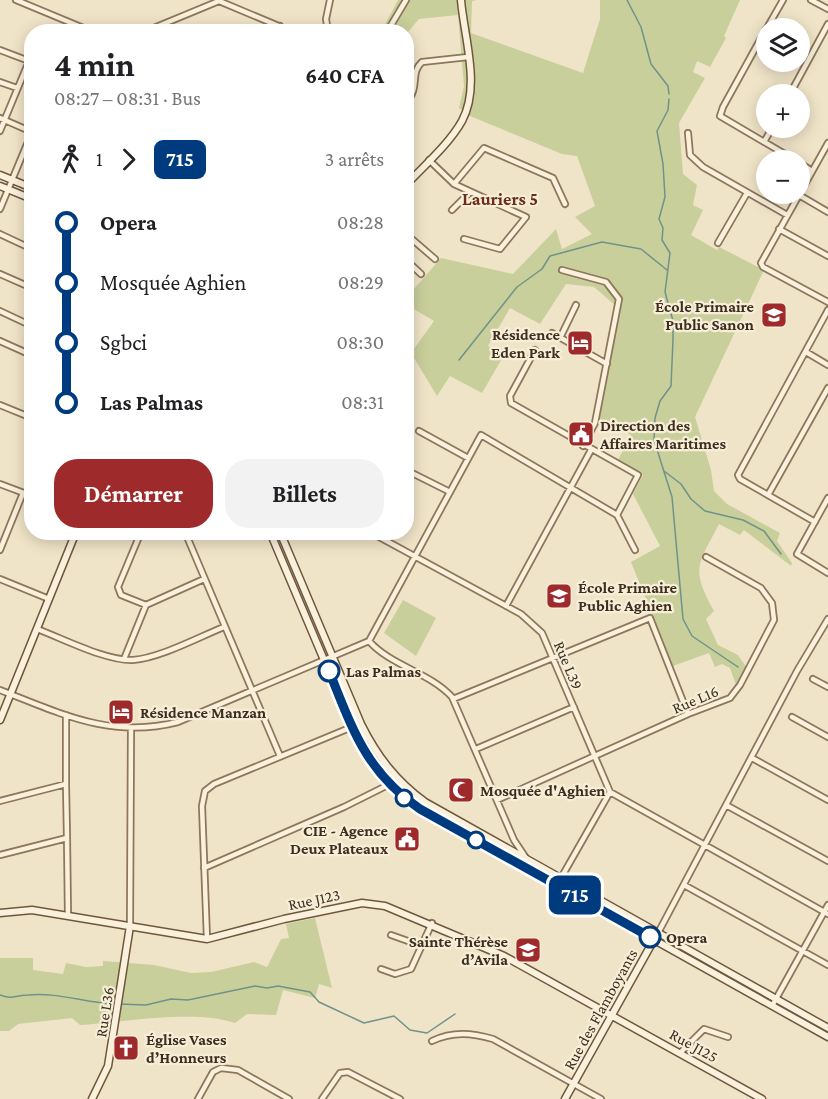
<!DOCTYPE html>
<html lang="fr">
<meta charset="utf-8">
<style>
:root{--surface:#fff;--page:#f2f2f2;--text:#202124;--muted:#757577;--accent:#9e2a2b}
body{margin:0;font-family:"Crimson Pro",serif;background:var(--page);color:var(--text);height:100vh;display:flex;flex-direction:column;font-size:22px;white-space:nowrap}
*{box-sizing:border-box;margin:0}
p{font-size:20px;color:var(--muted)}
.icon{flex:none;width:33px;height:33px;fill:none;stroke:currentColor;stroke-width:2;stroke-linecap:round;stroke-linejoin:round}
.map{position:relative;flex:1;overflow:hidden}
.side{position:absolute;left:24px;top:24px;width:390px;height:516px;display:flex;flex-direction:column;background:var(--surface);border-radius:24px;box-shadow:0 3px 15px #0003}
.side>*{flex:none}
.badge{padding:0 12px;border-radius:9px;font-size:21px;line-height:39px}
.tools{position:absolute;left:756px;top:18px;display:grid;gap:12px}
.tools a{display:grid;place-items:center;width:54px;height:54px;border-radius:50%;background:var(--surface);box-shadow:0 3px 15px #0003;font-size:30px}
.map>.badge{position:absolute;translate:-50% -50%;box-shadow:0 0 0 3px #fff}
.legs{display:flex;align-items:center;gap:9px;height:66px;padding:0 30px;font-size:20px}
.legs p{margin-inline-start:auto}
.headline{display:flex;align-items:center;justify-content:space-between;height:102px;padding:0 30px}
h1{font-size:33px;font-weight:700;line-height:45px}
.action{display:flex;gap:12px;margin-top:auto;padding:12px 30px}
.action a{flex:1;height:69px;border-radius:24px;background:var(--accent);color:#fff;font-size:24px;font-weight:700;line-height:69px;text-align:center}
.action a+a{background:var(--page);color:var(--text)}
ul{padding:0 30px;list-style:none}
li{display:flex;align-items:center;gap:21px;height:60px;font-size:22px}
li i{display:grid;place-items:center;width:9px;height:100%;margin:0 8px;background:currentColor}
li i::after{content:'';width:15px;height:15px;margin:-8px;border:4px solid;border-radius:50%;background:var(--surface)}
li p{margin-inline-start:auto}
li:first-child i{background:linear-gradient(#0000 50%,currentColor 0)}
li:last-child i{background:linear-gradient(currentColor 50%,#0000 0)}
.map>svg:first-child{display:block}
.green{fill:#c9cf9b}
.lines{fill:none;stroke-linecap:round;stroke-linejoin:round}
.stream{stroke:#6f938a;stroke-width:1.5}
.street-casing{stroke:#8d765c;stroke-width:8}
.secondary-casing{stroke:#6f573f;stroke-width:9}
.street{stroke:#faf1dc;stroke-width:4.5}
.secondary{stroke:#faf1dc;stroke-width:6}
.line-1-casing{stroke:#fff;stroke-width:14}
.line-1{stroke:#003b80;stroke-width:9}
.stop-1-dot{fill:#fff;stroke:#003b80;stroke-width:3}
.labels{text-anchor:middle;stroke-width:4.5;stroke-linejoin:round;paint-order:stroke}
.poi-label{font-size:16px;font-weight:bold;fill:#3d2e20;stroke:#f7eed8;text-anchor:start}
.street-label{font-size:16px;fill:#3d2e20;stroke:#f7eed8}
.stop-label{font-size:16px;font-weight:bold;fill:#3d2e20;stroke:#f7eed8;text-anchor:start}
.neighbourhood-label{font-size:18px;font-weight:bold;fill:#6b2e1e;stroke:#f7eed8}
</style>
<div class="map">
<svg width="828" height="1099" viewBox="0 0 828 1099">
<rect width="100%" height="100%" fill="#f0e4c8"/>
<path class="green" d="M398 0H477L472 1 471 33 583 73 600 19V0H740L724 36 726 38 710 67 697 61 693 72 705 78 679 123 683 174 697 185 693 205 703 210 691 235 717 250 719 247 764 270 695 417 711 470 714 491 727 504 780 533 777 541 792 563 791 566 744 530 740 535 719 524C698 565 690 568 714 611L706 619 718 645 738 655 747 668 736 685 730 668 722 664 715 667 709 653 673 666 631 562 660 546 633 494 643 475 618 460 631 435 595 416 616 306 594 287 566 284 540 324 510 308 488 346 504 355 482 393 450 376 437 396 411 353 434 321 407 305V297L441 258 513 274 556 229 562 249 592 234 575 217 595 206 577 156 562 154 470 116 459 108 464 86 458 15 419 19 407 33 381 32Z
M403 600 436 618 416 656 384 633Z
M315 918 332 988 319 984 315 998 283 990 276 1015 247 1014 235 1023C197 1009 123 1022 80 1025L72 1018 18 1024 9 1031H0V958H33V970L63 974 66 963 86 967 103 966V961L154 965 191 973 211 972 254 962 267 967 281 939 289 938 286 924Z"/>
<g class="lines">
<path class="stream" d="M627 0 641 27 651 64 668 86 669 94
M669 99 668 110 657 131 663 164 665 197 659 219 663 228 662 240 670 253 665 292 673 321V340L671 386 660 401 655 418 654 440 672 497 683 619 692 636 738 667
M459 360 517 287 542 269 550 256 602 242 641 249 667 270
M664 471 681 484 691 499 705 511 743 520 764 531 781 554
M0 995C11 1000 17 995 28 995 57 992 86 1003 114 1004
M119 1004 146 1005 171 999 188 1000 255 986 267 988 278 986 310 992 319 1002 364 1023 394 1016 410 1030 427 1033 455 1014"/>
<defs>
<path id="street" d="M16 0 93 32
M811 0 828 9
M767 28 783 0
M766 29 723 107 720 116 795 160
M144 32 219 1 293 32
M269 32 280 26
M328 32 326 19 330 0
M387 32 406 0
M0 50 29 61
M0 82 17 88
M790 94 828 24
M406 103C421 86 409 74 422 62L468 57
M0 118 32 132 0 209
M0 131 29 61
M688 133 690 155 703 167 787 215
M764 142 772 128
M828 143 761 263 763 267 828 302
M429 160 454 184 526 217 500 249 464 239
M800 163 812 171
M454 184 484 148 553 178 565 204
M799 195 828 212
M452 210 470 192
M779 229 828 256
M0 234 32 249
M406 234 435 259
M718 243 747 193
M406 260 421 274
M562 270 606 282 619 299 595 423 583 446
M0 274 32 288
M0 311 32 326
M552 333 607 364
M560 338 576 305
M0 341 29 354
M535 350 510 396 511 403 638 475 617 515
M806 352 828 365
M0 405 32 418
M419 431 468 458
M406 470 450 492
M0 484 32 496
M768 495 828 388
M828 498 797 554 828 573
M617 515 635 550
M815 522 740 479 738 475 828 310
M141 532 118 587 121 595 146 605
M185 532 280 756
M370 532 521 614 542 633 610 792 828 914
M0 550 23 493
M0 579 49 599
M506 606 591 450
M37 629C64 639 106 661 133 660 160 658 199 637 224 627
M369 641C391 666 429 672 452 697L514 840 526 858
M124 659 146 605 204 579
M813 679 828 687
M0 690C62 714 111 739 178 722L369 641 481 435 617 515
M453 699 650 618 688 714
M792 717 828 737
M476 749 574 707
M752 758 828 800
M66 784 67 838
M497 800 688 714 730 698 740 685 774 620 772 603 761 588 706 557
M0 801 66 784V715
M726 805 828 861
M0 855 67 838 68 916
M204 868 344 807 388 785
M561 878 610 792
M684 885 828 965
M130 926 131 730
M658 933 797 671 828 619
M391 935 422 946
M207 939 202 806 205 791 214 784 352 727
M381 969 395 974 411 969 432 923
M772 1006 828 905
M432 1041C453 1031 472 1033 493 1039L601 1099
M680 1053 704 1029 728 1037
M198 1099 213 1072 221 1068 238 1070 289 1099
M322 1099 340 1073 348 1072 400 1099"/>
<path id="secondary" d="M0 175 32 188
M406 185C425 165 449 144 462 121 481 86 464 37 461 0
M0 186 32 199
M270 532 359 743 388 785 420 809 828 1037
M280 532 361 724C377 756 396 781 425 802L828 1028
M0 720 76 532
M0 913 32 910 207 939 284 919 362 903 385 906 504 956 762 1099
M92 1099 108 1066 130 926
M565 1099 656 936"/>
</defs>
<use href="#street" class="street-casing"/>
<use href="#secondary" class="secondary-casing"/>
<use href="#street" class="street"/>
<use href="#secondary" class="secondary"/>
</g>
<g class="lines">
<defs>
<path id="line-1" d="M329 671C353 730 366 772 420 809L650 937"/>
</defs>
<use href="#line-1" class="line-1-casing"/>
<use href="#line-1" class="line-1"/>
</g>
<defs>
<symbol id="school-square" viewBox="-11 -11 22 22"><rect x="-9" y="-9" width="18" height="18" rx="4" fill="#9e2a2b" stroke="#f7eed8"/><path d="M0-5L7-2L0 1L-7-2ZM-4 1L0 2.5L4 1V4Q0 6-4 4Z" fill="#fff"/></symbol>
<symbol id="hotel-square" viewBox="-11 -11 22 22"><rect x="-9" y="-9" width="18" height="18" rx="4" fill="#9e2a2b" stroke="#f7eed8"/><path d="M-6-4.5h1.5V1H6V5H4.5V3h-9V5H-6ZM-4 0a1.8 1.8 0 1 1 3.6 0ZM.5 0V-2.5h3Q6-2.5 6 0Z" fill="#fff"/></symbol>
<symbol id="civic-square" viewBox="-11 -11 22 22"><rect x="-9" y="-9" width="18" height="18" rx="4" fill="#9e2a2b" stroke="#f7eed8"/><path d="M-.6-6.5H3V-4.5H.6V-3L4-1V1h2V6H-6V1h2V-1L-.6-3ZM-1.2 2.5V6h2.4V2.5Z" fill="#fff"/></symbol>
<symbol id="mosque-square" viewBox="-11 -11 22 22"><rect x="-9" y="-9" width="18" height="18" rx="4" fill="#9e2a2b" stroke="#f7eed8"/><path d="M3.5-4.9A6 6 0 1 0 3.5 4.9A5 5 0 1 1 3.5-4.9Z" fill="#fff"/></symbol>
<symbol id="church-square" viewBox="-11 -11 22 22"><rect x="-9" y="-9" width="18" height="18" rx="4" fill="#9e2a2b" stroke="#f7eed8"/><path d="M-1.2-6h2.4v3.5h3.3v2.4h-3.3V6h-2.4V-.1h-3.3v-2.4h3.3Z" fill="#fff"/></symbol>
</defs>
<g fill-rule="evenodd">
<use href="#school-square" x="759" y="300" width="30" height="30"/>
<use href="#hotel-square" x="565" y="328" width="30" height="30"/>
<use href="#civic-square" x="566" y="419" width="30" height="30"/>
<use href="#school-square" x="544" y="581" width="30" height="30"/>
<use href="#hotel-square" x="106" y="697" width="30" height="30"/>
<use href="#mosque-square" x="446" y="775" width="30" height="30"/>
<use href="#civic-square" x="392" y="824" width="30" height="30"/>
<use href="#school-square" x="513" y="935" width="30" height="30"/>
<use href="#church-square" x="111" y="1033" width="30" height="30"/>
</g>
<g class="stop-1-dot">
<circle cx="329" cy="671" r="10"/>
<circle cx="404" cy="798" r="8"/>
<circle cx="476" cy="840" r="8"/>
<circle cx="650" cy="937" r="10"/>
</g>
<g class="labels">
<g class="poi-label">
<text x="754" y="312" text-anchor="end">École Primaire<tspan x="754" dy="18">Public Sanon</tspan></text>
<text x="560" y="340" text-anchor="end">Résidence<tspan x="560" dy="18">Eden Park</tspan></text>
<text x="600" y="431">Direction des<tspan x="600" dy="18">Affaires Maritimes</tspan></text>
<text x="578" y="593">École Primaire<tspan x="578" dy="18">Public Aghien</tspan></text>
<text x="140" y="718">Résidence Manzan</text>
<text x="480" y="796">Mosquée d'Aghien</text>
<text x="388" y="836" text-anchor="end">CIE - Agence<tspan x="388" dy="18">Deux Plateaux</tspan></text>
<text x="508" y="947" text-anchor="end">Sainte Thérèse<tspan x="508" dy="18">d’Avila</tspan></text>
<text x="146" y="1045">Église Vases<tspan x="146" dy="18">d’Honneurs</tspan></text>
</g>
<g class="street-label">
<text transform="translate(569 665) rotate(67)" y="6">Rue L39</text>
<text transform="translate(695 699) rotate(-23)" y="6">Rue L16</text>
<text transform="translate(314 899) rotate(-12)" y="6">Rue J123</text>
<text transform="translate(600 1009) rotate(-61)" y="6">Rue des Flamboyants</text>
<text transform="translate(104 1012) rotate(-81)" y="6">Rue L36</text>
<text transform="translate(694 1045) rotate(29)" y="6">Rue J125</text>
</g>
<g class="stop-label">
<text x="346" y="677">Las Palmas</text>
<text x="666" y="943">Opera</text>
</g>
<g class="neighbourhood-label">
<text x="500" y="205">Lauriers 5</text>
</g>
</g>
</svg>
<div class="tools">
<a><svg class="icon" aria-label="layers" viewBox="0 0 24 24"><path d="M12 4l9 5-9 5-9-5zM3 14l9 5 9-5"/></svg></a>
<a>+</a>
<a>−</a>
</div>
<b class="badge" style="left:575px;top:895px;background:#003b80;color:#fff">715</b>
<section class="side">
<div class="headline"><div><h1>4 min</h1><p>08:27 – 08:31 · Bus</p></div><b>640 CFA</b></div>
<div class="legs"><svg class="icon" aria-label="walk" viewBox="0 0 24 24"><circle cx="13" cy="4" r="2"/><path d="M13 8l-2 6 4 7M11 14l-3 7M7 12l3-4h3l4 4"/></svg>1<svg class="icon" aria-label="forward" viewBox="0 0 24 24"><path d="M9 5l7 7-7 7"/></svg><b class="badge" style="background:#003b80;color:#fff">715</b><p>3 arrêts</p></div>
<ul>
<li><i style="color:#003b80"></i><b>Opera</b><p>08:28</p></li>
<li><i style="color:#003b80"></i><span>Mosquée Aghien</span><p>08:29</p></li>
<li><i style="color:#003b80"></i><span>Sgbci</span><p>08:30</p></li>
<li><i style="color:#003b80"></i><b>Las Palmas</b><p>08:31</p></li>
</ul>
<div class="action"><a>Démarrer</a><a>Billets</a></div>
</section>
</div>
